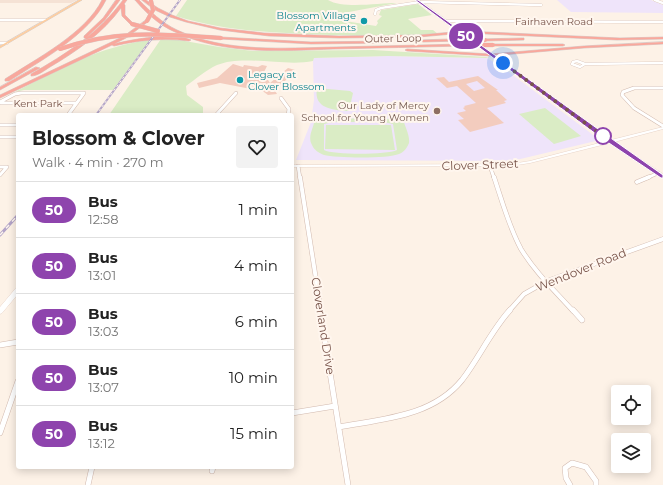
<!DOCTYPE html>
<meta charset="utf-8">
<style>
:root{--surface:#fff;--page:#f2f2f2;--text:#222;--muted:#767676;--line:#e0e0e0}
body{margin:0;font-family:Montserrat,sans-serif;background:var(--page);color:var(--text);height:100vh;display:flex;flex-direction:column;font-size:15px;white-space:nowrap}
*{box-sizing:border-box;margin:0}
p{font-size:13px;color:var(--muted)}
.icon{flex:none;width:22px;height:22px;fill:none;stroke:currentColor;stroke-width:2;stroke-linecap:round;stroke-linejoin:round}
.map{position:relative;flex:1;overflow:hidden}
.panel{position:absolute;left:16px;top:113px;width:278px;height:356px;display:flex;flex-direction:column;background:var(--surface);border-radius:4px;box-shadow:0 2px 10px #0003}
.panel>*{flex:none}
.badge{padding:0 8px;border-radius:13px;font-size:14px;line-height:26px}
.fabs{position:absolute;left:611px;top:385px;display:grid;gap:8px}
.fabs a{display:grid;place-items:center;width:40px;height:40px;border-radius:4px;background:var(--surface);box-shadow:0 2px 10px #0003;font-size:20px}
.you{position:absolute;width:20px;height:20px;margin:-10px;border:3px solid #fff;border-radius:50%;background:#1a73e8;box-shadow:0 0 0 6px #1a73e833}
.map>.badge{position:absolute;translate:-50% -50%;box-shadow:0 0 0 2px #fff}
.round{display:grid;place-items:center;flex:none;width:42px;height:42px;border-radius:4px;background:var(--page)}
.summary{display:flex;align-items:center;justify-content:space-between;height:68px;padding:0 16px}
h1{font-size:19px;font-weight:700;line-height:30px}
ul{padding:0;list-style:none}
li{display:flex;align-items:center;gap:12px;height:56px;padding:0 16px;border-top:1px solid var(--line)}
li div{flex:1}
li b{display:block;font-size:15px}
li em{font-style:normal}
li .badge{min-width:44px;font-weight:700;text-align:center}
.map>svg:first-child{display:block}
.residential{fill:#f5e2d5}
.education{fill:#efe4fa}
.green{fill:#daecc5;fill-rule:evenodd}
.building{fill:#f3ccbe;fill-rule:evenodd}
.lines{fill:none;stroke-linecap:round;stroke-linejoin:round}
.street-far3-casing{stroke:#d2baaf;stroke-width:3}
.street-far2-casing{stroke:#d2baaf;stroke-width:4}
.street-far1-casing{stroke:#d2baaf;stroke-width:5}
.street-casing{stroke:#d2baaf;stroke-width:6}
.secondary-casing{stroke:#d5b9ac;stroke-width:0.5}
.primary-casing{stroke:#d9cfcc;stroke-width:1}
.highway-casing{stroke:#d9cfcc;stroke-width:1}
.street-far3{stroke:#fff;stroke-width:2.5}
.street-far2{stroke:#fff;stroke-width:3}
.street-far1{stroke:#fff;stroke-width:4}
.street{stroke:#fff;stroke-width:5}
.secondary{fill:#fff;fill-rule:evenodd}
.primary{fill:#fdcd9f;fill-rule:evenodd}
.highway{fill:#f8a89d;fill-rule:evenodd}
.rail-far1-casing{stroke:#b3a4c8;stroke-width:2}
.rail-casing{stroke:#b3a4c8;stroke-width:3}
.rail-far1{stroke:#fff6ee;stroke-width:1;stroke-dasharray:2.5;stroke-linecap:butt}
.rail{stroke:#fff6ee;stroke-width:1.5;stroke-dasharray:4.5;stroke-linecap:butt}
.highway-bridge-casing{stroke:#d9cfcc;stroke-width:4.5;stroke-linecap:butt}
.highway-bridge{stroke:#f8a89d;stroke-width:4}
.line{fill:#8e44ad;stroke:#fff}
.walk{stroke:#78544a;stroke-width:4;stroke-dasharray:0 7.2}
.culture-dot{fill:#0f9aa8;stroke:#fff6ee;stroke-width:1.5}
.education-dot{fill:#8d6e63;stroke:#fff6ee;stroke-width:1.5}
.stop-dot{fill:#fff;stroke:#8e44ad;stroke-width:2}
.labels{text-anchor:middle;stroke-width:4;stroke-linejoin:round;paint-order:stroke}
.far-culture-label{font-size:10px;fill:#0d838f;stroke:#fff6ee;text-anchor:end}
.far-street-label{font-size:10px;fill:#78544a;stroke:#fff6ee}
.far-education-label{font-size:10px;fill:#785e54;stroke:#fff6ee;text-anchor:end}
.street-label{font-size:12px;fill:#78544a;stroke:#fff6ee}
</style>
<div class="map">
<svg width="663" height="485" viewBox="0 0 663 485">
<rect width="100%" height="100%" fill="#fdf2e7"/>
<path class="residential" d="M0 0H77L71 3H0Z"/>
<path class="education" d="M557 0H651L663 5V13L571 12Z
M388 56 487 58 506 70 600 140 512 161 296 160 311 122 314 100 313 61 314 58Z"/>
<path class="green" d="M187 0H328C343 9 378 3 397 3L338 14 345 21 376 26 378 23 377 21 382 16 379 15 381 10 418 4 432 15 408 19 421 30H433L438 34C402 37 366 36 331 35 277 33 228 32 176 16Z
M161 39 179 40 219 47 253 51 373 50 486 57 489 58 388 56 314 58 313 61C285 67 243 54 217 65 206 70 196 79 186 86L187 95 203 107V115H109Z
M150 40 113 90H24L15 92C58 69 101 46 150 40Z
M317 88 350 91 353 93 349 111C334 110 313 109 317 88Z
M545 108 581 136 554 144 519 114Z
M315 118 403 119C405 127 410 135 409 143 407 148 404 152 399 154 388 159 335 158 324 155 319 153 314 150 312 145 307 136 314 128 315 118ZM334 122H383L393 124 397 150C387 155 333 155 324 150V124Z
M326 125H391L395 150 325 149Z"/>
<path class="building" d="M233 64 243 67 244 65 258 67 262 65 267 66 261 78 268 80 270 83 288 68 295 70 284 82 293 84 290 89 271 84 277 94 268 95 257 87 251 86V89L220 83 199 88 197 83 217 78Z
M478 76 498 90H496L507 100 504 101 506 103 487 108 504 123 470 132 458 120 464 119 457 113 466 111 463 108 465 107 464 106 476 103 457 86 447 88 436 78 444 77 449 82ZM477 81 485 88 474 91 466 84Z"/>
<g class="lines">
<defs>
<path id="street-far3" d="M655 0 663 3
M375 14 376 10 381 8 420 2 541 5
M0 20H45
M445 21 663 22
M0 43H7
M577 61 585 64 580 67 572 64 573 62Z
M585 64 663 63"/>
<path id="street-far2" d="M663 88H634L623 92 622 95 634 108 663 126
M281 98 289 109 288 115
M0 102 15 94 21 93H84
M1 103H77
M68 115 84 93
M216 115 236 93
M0 125H18
M0 137H18
M298 166 300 178
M490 166 494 178
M0 167H7
M0 175 7 167
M647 178 658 173"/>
<path id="street-far1" d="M300 177 321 311
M494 177C502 201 509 227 521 249 535 272 555 291 573 311
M637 182 649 177
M509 311 524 294 547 281 663 239"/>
<path id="street" d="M320 310 348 485
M573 310 582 320
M0 345 18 342
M292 413 335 406
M339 427C382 419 432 417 462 380 479 358 491 331 510 310
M0 433 18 381
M212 471 213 467
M88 485 92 467
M570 485 566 478 565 468 572 463 586 467 596 481V485"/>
<path id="secondary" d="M416 0H419L611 140 663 127V129L614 142 663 174V178L610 143 530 163 511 166 292 167V165L511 164 530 161 607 141Z
M18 287V294L2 313 0 314V307L16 288Z"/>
<path id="primary" d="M79 0H82L0 48V46Z"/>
<path id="highway" d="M102 0H106C89 35 40 61 9 81H5V79C36 59 86 33 102 0Z
M116 0H120L105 20 86 38H84V36L103 18Z
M123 0H127L124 4 125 5V15L133 23V25H131L122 16 121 8C103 33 77 51 50 67 45 70 38 76 31 76V74C66 54 99 33 123 0Z
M135 0H139C150 11 162 23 177 30 226 53 283 48 336 47 379 46 421 45 464 44L466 45 464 46C420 47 377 48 333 49 281 51 224 55 175 32 159 25 146 13 135 0Z
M142 0H146L158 8 172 15 188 21 220 28 264 33 339 36 419 35 464 31 620 38 663 37V39L617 40 464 33 419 37 339 38 269 36 220 30 186 22 170 17 155 10Z
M146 20 149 21 126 38 114 44C133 39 174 32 191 40L189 41C163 38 139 40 114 46L112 45 0 98V95L124 36Z
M221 37 311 42 389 41 391 42 389 43 311 44 220 39 219 38Z
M523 38H524V40L485 41 483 40 485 39Z
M457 39 459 40 458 41 423 42 421 41 423 40Z
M663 42V44L584 48 490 56 407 51 405 50 407 49 490 54 584 46Z
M492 44H563L565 45 563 46H493L491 45Z
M36 67 40 68 0 90V87Z"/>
</defs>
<use href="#street-far3" class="street-far3-casing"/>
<use href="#street-far2" class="street-far2-casing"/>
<use href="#street-far1" class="street-far1-casing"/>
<use href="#street" class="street-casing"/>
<use href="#secondary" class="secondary-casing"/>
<use href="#primary" class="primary-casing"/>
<use href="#highway" class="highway-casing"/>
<use href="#street-far3" class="street-far3"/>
<use href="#street-far2" class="street-far2"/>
<use href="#street-far1" class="street-far1"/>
<use href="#street" class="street"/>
<use href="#secondary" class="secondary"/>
<use href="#primary" class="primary"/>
<use href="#highway" class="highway"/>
<defs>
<path id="rail-far1" d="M96 115 180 0"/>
<path id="rail" d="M0 235 18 215"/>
</defs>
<use href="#rail-far1" class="rail-far1-casing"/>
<use href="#rail" class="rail-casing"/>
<use href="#rail-far1" class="rail-far1"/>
<use href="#rail" class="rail"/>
<defs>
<path id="highway-bridge" d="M147 21 153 10 151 1
M132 24 158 31
M457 40H485
M464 45H493
M60 49C115 29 164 34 221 38"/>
</defs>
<use href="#highway-bridge" class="highway-bridge-casing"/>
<use href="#highway-bridge" class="highway-bridge"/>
</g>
<path class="line" d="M415 0H418L605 134 663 175V178H661L600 137Z"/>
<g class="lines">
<path class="walk" d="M503 63 603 136"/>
</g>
<g class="culture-dot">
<circle cx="364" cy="21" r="4"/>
<circle cx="240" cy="80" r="4"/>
</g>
<circle class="education-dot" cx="437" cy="111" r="4"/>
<circle class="stop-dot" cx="603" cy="136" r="8"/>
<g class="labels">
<g class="far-culture-label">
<text x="356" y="19">Blossom Village<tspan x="356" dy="12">Apartments</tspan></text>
<text x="248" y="78" text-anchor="start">Legacy at<tspan x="248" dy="12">Clover Blossom</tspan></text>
</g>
<g class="far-street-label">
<text x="554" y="25">Fairhaven Road</text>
<text transform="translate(393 38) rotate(-1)" y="4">Outer Loop</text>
<text x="38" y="107">Kent Park</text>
</g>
<g class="far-education-label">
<text x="429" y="109">Our Lady of Mercy<tspan x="429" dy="12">School for Young Women</tspan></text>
</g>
<g class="street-label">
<text transform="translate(480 165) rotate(-2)" y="4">Clover Street</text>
<text transform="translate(581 270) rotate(-22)" y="4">Wendover Road</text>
<text transform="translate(323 326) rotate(81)" y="4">Cloverland Drive</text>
</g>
</g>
</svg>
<div class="fabs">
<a><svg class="icon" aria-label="locate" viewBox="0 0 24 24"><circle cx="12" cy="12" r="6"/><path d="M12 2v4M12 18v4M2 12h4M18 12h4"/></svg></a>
<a><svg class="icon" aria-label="layers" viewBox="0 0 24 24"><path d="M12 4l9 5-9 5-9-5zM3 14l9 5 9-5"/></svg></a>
</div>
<div class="you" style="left:503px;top:63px"></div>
<b class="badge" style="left:466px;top:36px;background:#8e44ad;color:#fff">50</b>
<section class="panel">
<div class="summary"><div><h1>Blossom &amp; Clover</h1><p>Walk · 4 min · 270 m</p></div><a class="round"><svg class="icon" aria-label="heart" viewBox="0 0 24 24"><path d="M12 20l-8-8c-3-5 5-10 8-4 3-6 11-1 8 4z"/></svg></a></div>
<ul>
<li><span class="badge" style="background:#8e44ad;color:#fff">50</span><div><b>Bus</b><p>12:58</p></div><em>1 min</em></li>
<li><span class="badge" style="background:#8e44ad;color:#fff">50</span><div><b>Bus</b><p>13:01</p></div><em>4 min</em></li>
<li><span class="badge" style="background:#8e44ad;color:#fff">50</span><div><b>Bus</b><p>13:03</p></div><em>6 min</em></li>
<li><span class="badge" style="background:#8e44ad;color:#fff">50</span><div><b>Bus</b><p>13:07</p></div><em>10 min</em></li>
<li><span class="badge" style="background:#8e44ad;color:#fff">50</span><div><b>Bus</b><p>13:12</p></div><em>15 min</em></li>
</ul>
</section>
</div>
